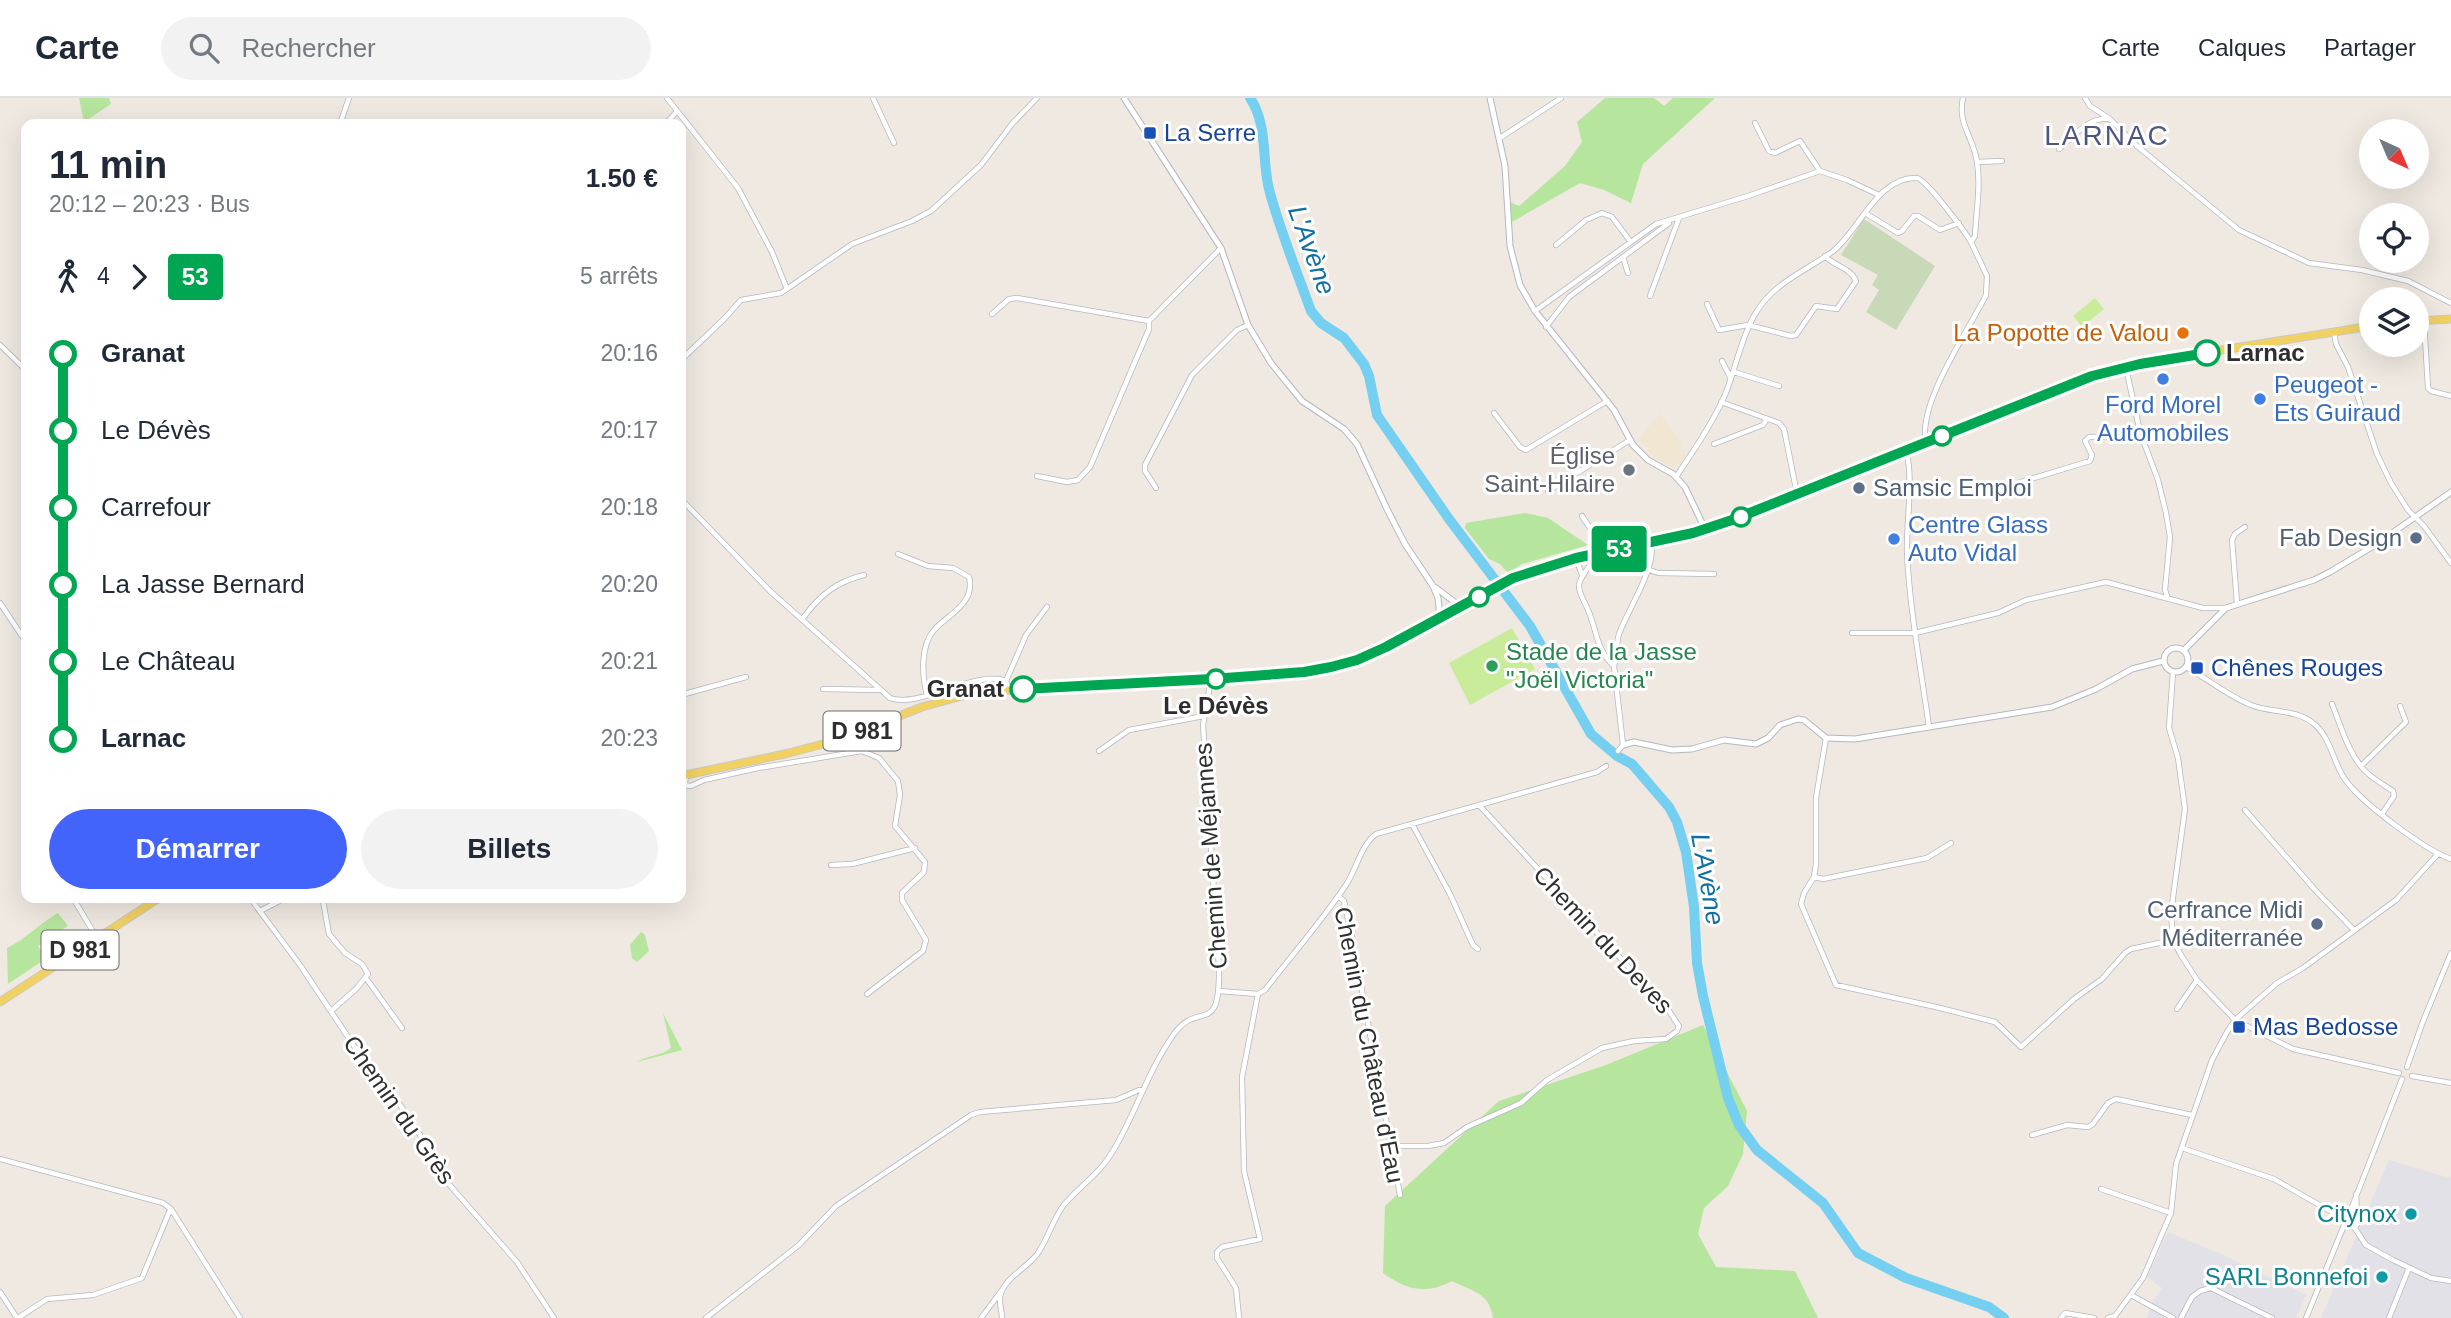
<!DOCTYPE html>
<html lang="fr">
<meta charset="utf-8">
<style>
:root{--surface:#fff;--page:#f2f2f3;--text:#1f2937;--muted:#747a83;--line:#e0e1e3;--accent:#4264fb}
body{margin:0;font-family:Helvetica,sans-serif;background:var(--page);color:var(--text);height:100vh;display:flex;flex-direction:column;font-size:26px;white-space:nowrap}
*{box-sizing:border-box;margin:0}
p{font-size:23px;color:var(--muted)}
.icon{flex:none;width:38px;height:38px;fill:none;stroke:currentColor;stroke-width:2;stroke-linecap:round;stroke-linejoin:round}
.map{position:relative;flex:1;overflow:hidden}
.sheet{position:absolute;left:21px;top:21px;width:665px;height:784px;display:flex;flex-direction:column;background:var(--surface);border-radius:14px;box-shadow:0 7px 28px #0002}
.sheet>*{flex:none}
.badge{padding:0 14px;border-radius:5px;font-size:24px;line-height:46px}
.needle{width:46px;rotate:136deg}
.fabs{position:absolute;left:2359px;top:21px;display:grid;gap:14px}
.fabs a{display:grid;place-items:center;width:70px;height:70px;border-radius:50%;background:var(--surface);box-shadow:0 7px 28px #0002;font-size:35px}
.map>.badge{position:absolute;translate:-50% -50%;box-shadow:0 0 0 4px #fff}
.legs{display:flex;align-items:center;gap:10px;height:77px;padding:0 28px;font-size:23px}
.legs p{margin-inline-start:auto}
.summary{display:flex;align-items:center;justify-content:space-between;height:119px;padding:0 28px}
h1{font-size:38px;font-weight:700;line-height:52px}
.cta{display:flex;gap:14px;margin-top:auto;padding:14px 28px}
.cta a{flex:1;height:80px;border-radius:42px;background:var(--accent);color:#fff;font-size:28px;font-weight:700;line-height:80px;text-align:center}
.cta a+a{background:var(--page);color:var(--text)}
ul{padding:0 28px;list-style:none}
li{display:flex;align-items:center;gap:24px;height:77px;font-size:26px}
li i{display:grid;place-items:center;width:10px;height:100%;margin:0 9px;background:currentColor}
li i::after{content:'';width:18px;height:18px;margin:-9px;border:5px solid;border-radius:50%;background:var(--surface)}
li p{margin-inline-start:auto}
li:first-child i{background:linear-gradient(#0000 50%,currentColor 0)}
li:last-child i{background:linear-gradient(currentColor 50%,#0000 0)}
header{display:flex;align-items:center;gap:42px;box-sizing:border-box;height:98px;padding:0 35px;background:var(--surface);border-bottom:2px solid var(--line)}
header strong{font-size:33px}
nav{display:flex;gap:38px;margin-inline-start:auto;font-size:24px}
.search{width:490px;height:63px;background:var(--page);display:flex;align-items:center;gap:18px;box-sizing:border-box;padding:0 24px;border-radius:38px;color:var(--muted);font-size:26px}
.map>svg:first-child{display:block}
.industrial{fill:#e3e1e8}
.education{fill:#f0e6d1}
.green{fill:#b6e59e}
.cemetery{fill:#c8d9b8}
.pitch{fill:#c9ec9a}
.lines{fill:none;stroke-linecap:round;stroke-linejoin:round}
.river{stroke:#75cff0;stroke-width:10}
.minor-casing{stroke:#b4b7c1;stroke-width:6}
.tertiary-casing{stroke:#b4b7c1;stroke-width:7}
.primary-casing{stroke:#c9c9c9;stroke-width:9}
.minor{stroke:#fff;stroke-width:4.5}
.tertiary{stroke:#fff;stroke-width:5}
.primary{stroke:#f2d163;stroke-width:7}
.line-1-casing{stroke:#fff;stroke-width:16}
.line-1{stroke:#00a651;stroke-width:10}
.transit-dot{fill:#1a4fb4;stroke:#fff;stroke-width:2.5}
.food-dot{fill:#e8710a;stroke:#fff;stroke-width:2.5}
.stop-1-dot{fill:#fff;stroke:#00a651;stroke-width:3.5}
.shop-dot{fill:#3f7fe0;stroke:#fff;stroke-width:2.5}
.worship-dot{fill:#6b7280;stroke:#fff;stroke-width:2.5}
.service-dot{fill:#5c6f8a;stroke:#fff;stroke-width:2.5}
.leisure-dot{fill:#2e9e5b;stroke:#fff;stroke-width:2.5}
.culture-dot{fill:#0f9aa8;stroke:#fff;stroke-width:2.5}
.labels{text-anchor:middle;stroke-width:6;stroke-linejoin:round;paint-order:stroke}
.shield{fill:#fff;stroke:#6d6d6d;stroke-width:2}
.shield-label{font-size:23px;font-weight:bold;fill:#2e2e2e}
.transit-label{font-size:24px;fill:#164399;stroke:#fff;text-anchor:start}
.food-label{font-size:24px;fill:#c56008;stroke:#fff;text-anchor:end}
.stop-label{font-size:24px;font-weight:bold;fill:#2e2e2e;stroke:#fff;text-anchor:start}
.shop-label{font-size:24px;fill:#366cbe;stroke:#fff;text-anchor:start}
.worship-label{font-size:24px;fill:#5b616d;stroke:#fff;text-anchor:end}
.service-label{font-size:24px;fill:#4e5e75;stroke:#fff;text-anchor:end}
.leisure-label{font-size:24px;fill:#27864d;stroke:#fff;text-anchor:start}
.street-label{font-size:24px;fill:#2e2e2e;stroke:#fff}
.culture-label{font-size:24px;fill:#0d838f;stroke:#fff;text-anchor:end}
.water-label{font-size:26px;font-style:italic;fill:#0d6fa3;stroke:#fff}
.quarter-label{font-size:28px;letter-spacing:2px;fill:#4d5680;stroke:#fff}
</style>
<header>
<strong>Carte</strong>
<div class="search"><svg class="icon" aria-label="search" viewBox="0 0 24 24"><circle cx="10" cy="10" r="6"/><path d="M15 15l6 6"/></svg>Rechercher</div>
<nav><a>Carte</a><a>Calques</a><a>Partager</a></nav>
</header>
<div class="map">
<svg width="2451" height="1220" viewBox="0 0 2451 1220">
<rect width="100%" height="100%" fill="#efe9e1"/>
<path class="industrial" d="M2389 1062 2450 1080 2451 1078V1220H2321Z
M2168 1134 2221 1156 2306 1197 2296 1220H2147L2152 1204 2162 1190 2147 1179Z"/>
<path class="education" d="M1660 316 1681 345V351L1686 357 1681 366 1678 365 1676 368 1672 369 1650 357 1647 349 1638 341Z"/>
<path class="green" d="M79 0H109L111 6 84 24Z
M1605 0H1654L1664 8 1673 0H1715L1643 66 1631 105 1604 92 1580 85 1512 124 1510 104 1519 108 1565 68 1582 44 1577 24Z
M1525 415 1548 420 1588 447 1522 466 1508 475 1500 466 1489 461 1465 430 1466 425Z
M58 815 68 828 38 848 47 860 8 886 7 850C26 841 40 825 58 815Z
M641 834 645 837 649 853 637 864 632 860 630 847Z
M663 915 682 952 637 964C648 957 662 958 671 950Z
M1703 927 1747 1013 1743 1056 1728 1088 1704 1110 1698 1136 1716 1169 1795 1173 1818 1220H1493C1490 1195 1472 1193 1452 1183 1425 1197 1407 1192 1383 1175L1385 1108 1499 1003 1606 967Z"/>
<path class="cemetery" d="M1864 121 1935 168 1896 232 1866 214 1879 192 1872 187 1878 177 1841 157Z"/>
<path class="pitch" d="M2095 200 2104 211 2082 229 2073 218Z
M1512 530 1535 571 1470 607 1449 565Z"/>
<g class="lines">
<path class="river" d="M1250 0C1269 28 1261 65 1270 95 1281 135 1297 174 1311 213L1321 225 1344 240 1364 266 1369 278 1377 317 1449 421 1530 528 1591 636 1617 658 1632 666 1669 709 1677 724 1686 754 1694 809 1697 865 1703 898 1728 1000 1739 1027 1757 1052 1823 1105 1858 1155 1906 1180 1989 1209 2004 1220"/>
<defs>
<path id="minor" d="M667 0 738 90 772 154 787 191
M873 0 894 45
M2085 0 2090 8 2110 21 2137 48 2239 132 2309 165 2362 172 2408 183 2451 205
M1755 25 1769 53 1775 55 1800 43 1820 73
M340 26 349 0
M666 26 677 13
M1500 40 1561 0
M2059 51C2074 38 2088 19 2109 21
M1977 64 2002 63
M1865 115 1898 135 1902 133 1914 118H1918L1940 132 1959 125
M1556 147 1586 122 1602 115 1612 119 1630 143
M1623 159 1628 175
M1650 198 1679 120
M1707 206 1719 232 1748 227 1791 238 1796 237 1816 208 1837 211 1856 183C1851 170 1834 168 1825 158
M1535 213 1656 126 1748 98 1820 73 1847 82 1879 97
M992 216 1009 201 1017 200 1149 223
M2424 222 2428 290 2431 293 2451 298
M1546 229 1569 199 1669 125
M2334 234 2336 246 2348 269 2377 356 2391 385 2408 412 2424 428 2451 465
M0 247 26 272
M681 262 725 220 741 202 781 195 852 146 912 123 931 113 981 67 1012 26 1037 0
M1722 263 1731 281
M2126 270 2140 334 2158 382 2166 415 2170 439 2165 492 2168 501
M1734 274 1779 288
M1721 304 1779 325 1784 331 1797 396
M1494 315 1520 349 1526 352 1607 303
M1926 344C1917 306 1969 232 1986 197L1987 178 1971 144 1975 138C1976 114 1981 88 1977 64 1974 40 1957 26 1963 0
M1714 346 1763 327 1766 322
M1906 353C1914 379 1906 426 1907 456 1910 514 1921 571 1929 629
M1037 378 1067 384 1078 382 1090 369 1149 231V223L1221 150
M1676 379C1694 352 1712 326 1725 297 1735 272 1743 234 1757 213 1774 185 1807 172 1832 154 1859 134 1877 78 1917 80 1926 81 1965 134 1971 144
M1156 390 1145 373V367L1192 277 1237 232 1248 227
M2014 390 2018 385 2090 363 2092 357 2085 343 2089 339 2119 338 2140 334
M1548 393 1630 342
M681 401 770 493 890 600C919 611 977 571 1006 583L1009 592
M1582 418 1606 454
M898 456 928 468 953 470 969 479C976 506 947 517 934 532 920 548 922 578 927 597
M1596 457C1592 467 1582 475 1579 486 1578 495 1585 504 1588 512 1597 532 1596 552 1614 568L1623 647 1618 653
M1576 460 1582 477
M1647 471 1658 475 1714 476
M0 505 26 544
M2237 505 2232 442 2235 436 2245 429
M803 520C820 497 836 484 864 477
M1852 535H1915L1998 515 2026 502 2106 484 2203 510H2225
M1614 568C1617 557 1616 546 1619 536 1628 511 1657 469 1651 444
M2186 569C2208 581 2228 598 2251 607 2270 615 2296 611 2313 625 2330 638 2333 663 2344 680 2360 704 2425 752 2451 761
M2173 574 2169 630 2178 660 2185 711 2171 814 2173 842 2181 857 2197 882 2235 922 2293 951 2399 975
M1006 583 1026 537 1047 509
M823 591 881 592
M681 597 746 579
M2332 606C2341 628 2348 655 2365 673 2373 681 2384 687 2393 693L2394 698 2382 716
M1826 640 1816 700V766L1814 779 1804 795 1801 806 1836 887 1936 909 1995 924 2021 949 2074 901 2102 881 2125 855 2131 851 2173 842
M681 643 683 652 681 661
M1099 653 1129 632 1204 618
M2361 668 2406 624 2400 608
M681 669 686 677 685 685 682 688
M683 687 691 688 704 682 758 670 862 653 879 660 898 683 900 697 895 728 925 764 924 774 902 795V802L926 842 923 853 867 896
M2245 712 2317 794 2353 831
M1412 726 1450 796 1473 847 1478 851
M831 767 852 766 915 750
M1814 779 1823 781 1927 760 1951 745
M1338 798 1344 803 1352 839 1400 1097
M73 800 97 840
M250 800 300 867 356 951 389 991 416 1030 447 1084 517 1164 554 1220
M321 800 323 803 329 836 345 855 362 866 368 876 356 891 331 913
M260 813 285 800
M366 880 402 930
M1219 893 1258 896 1265 892C1292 857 1321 824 1346 787 1356 772 1361 747 1376 736L1597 674 1606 668
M2177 911 2197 882
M2407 969 2422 926 2451 855
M2412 978 2451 985
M2032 1037 2067 1027 2088 1029 2093 1026 2108 1005 2116 1001 2192 1017
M1392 1048H1428L1444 1045 1467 1029 1521 1005 1547 982 1602 950 1634 943 1666 941 1677 933 1679 928 1669 913 1479 707
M2182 1050 2274 1081 2344 1121
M0 1061 163 1105 171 1111 240 1220
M2101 1091 2171 1115
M2356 1096 2357 1115 2360 1122 2356 1128 2351 1129 2345 1125V1118L2350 1114 2402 981
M2354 1129 2366 1147 2393 1162 2431 1180 2451 1183
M0 1194 17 1220
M2131 1197 2173 1220
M18 1220 47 1201 93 1197 142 1180 170 1112
M706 1220 799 1147 836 1108 971 1017 980 1014 1116 1002 1139 992 1143 993
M981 1220 1002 1192
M1002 1220C1002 1214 999 1205 1000 1199 1003 1180 1028 1170 1038 1155 1048 1140 1053 1122 1063 1108 1079 1088 1099 1077 1113 1053 1136 1015 1148 972 1174 936 1199 901 1220 941 1219 870L1203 627 1211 581
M1239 1220 1236 1190 1217 1160V1154L1222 1149 1260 1141 1244 1073 1242 979 1258 896
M2061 1220 2065 1215 2094 1220
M2108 1220 2115 1218 2143 1180 2171 1115 2176 1066 2212 962 2227 934 2235 922 2277 885 2303 870 2396 802 2438 756
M2181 1220 2192 1199 2200 1193 2211 1190 2272 1220
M2306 1220 2345 1125
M2389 1220 2409 1170"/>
<path id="tertiary" d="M1124 0 1221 150 1248 227 1271 265 1302 303 1344 331 1357 346 1387 411 1405 446 1433 488 1438 500 1440 520
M1490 0 1505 68 1510 148 1520 187 1535 213 1614 312 1633 347 1648 362 1673 376 1685 389 1705 431
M1436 490 1460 508
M2164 562a12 12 0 1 1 24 0a12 12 0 1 1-24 0Z
M2184 552 2226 510 2314 482 2330 474 2375 447 2451 394
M1623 647 1634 644 1672 652 1692 651 1724 642 1756 646 1768 640 1780 627 1798 621 1804 622 1826 640 1855 641 2052 609 2096 591 2132 571 2163 563"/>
<path id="primary" d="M2417 223 2451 221
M681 678 789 655 838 642 922 609 962 598 1009 592 1211 581 1304 574 1331 569 1357 562 1386 549 1513 480C1585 454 1660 446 1732 422L2092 278 2154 263 2371 228
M0 904 159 800"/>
</defs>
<use href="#minor" class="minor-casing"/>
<use href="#tertiary" class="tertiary-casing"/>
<use href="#primary" class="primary-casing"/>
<use href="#minor" class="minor"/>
<use href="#tertiary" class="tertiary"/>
<use href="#primary" class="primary"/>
</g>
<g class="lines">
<defs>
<path id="line-1" d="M1023 591 1212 581 1304 574 1331 569 1357 562 1386 549 1513 480 1576 460 1693 435 1732 422 2092 278 2140 266 2207 255"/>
</defs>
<use href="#line-1" class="line-1-casing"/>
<use href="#line-1" class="line-1"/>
</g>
<g class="transit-dot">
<rect x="1143" y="28" width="14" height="14" rx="3.5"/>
<rect x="2190" y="563" width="14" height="14" rx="3.5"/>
<rect x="2232" y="922" width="14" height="14" rx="3.5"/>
</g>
<circle class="food-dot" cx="2183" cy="235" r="7"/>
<g class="stop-1-dot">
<circle cx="2207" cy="255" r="12"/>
<circle cx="1942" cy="338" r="9"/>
<circle cx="1741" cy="419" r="9"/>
<circle cx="1479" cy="499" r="9"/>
<circle cx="1216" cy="581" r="9"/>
<circle cx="1023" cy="591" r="12"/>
</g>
<g class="shop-dot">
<circle cx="2163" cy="281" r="7"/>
<circle cx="2260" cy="301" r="7"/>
<circle cx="1894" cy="441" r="7"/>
</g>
<circle class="worship-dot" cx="1629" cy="372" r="7"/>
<g class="service-dot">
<circle cx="1859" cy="390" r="7"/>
<circle cx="2416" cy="440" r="7"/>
<circle cx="2317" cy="826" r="7"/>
</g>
<circle class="leisure-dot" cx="1492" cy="568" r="7"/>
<g class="culture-dot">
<circle cx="2411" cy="1116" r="7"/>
<circle cx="2382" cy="1179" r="7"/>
</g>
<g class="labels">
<g class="shield">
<rect x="823.5" y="613.5" width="77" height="39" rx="5"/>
<rect x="41.5" y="832.5" width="77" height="39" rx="5"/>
</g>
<g class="shield-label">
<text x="862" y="641">D 981</text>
<text x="80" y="860">D 981</text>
</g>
<g class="transit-label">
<text x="1164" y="43">La Serre</text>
<text x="2211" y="578">Chênes Rouges</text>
<text x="2253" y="937">Mas Bedosse</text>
</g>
<g class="food-label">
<text x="2169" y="243">La Popotte de Valou</text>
</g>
<g class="stop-label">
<text x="2226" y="263">Larnac</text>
<text x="1004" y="599" text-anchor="end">Granat</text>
<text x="1216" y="616" text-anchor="middle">Le Dévès</text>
</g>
<g class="shop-label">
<text x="2274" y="295">Peugeot -<tspan x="2274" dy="28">Ets Guiraud</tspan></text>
<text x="2163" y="315" text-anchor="middle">Ford Morel<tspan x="2163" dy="28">Automobiles</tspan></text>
<text x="1908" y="435">Centre Glass<tspan x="1908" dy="28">Auto Vidal</tspan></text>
</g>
<g class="worship-label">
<text x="1615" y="366">Église<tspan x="1615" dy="28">Saint-Hilaire</tspan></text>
</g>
<g class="service-label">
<text x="1873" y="398" text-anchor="start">Samsic Emploi</text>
<text x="2402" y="448">Fab Design</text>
<text x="2303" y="820">Cerfrance Midi<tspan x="2303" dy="28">Méditerranée</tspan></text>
</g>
<g class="leisure-label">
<text x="1506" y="562">Stade de la Jasse<tspan x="1506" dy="28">"Joël Victoria"</tspan></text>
</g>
<g class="street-label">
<text transform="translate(1211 758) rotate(-94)" y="8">Chemin de Méjannes</text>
<text transform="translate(1603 842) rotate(47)" y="8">Chemin du Deves</text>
<text transform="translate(1369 947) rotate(79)" y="8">Chemin du Château d'Eau</text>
<text transform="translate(399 1012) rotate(55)" y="8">Chemin du Grès</text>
</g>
<g class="culture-label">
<text x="2397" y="1124">Citynox</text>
<text x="2368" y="1187">SARL Bonnefoi</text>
</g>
<g class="water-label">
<text transform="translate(1312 152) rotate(70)" y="9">L'Avène</text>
<text transform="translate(1708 781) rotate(80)" y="9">L'Avène</text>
</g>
<g class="quarter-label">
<text x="2107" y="47">LARNAC</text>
</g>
</g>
</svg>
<div class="fabs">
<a><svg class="needle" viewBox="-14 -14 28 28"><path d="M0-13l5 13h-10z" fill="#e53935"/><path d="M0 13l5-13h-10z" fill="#747a83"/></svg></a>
<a><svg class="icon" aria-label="locate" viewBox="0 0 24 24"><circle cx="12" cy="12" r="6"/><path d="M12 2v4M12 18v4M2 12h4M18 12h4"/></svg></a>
<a><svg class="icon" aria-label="layers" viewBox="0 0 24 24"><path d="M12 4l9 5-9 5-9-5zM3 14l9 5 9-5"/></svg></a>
</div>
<b class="badge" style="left:1619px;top:451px;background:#00a651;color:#fff">53</b>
<section class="sheet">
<div class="summary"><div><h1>11 min</h1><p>20:12 – 20:23 · Bus</p></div><b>1.50 €</b></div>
<div class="legs"><svg class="icon" aria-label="walk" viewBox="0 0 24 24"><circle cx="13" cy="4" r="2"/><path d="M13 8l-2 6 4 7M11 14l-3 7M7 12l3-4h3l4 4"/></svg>4<svg class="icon" aria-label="forward" viewBox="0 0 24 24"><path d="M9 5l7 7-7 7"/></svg><b class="badge" style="background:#00a651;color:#fff">53</b><p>5 arrêts</p></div>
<ul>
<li><i style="color:#00a651"></i><b>Granat</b><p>20:16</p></li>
<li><i style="color:#00a651"></i><span>Le Dévès</span><p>20:17</p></li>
<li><i style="color:#00a651"></i><span>Carrefour</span><p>20:18</p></li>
<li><i style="color:#00a651"></i><span>La Jasse Bernard</span><p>20:20</p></li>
<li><i style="color:#00a651"></i><span>Le Château</span><p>20:21</p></li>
<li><i style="color:#00a651"></i><b>Larnac</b><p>20:23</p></li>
</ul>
<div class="cta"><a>Démarrer</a><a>Billets</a></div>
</section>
</div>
